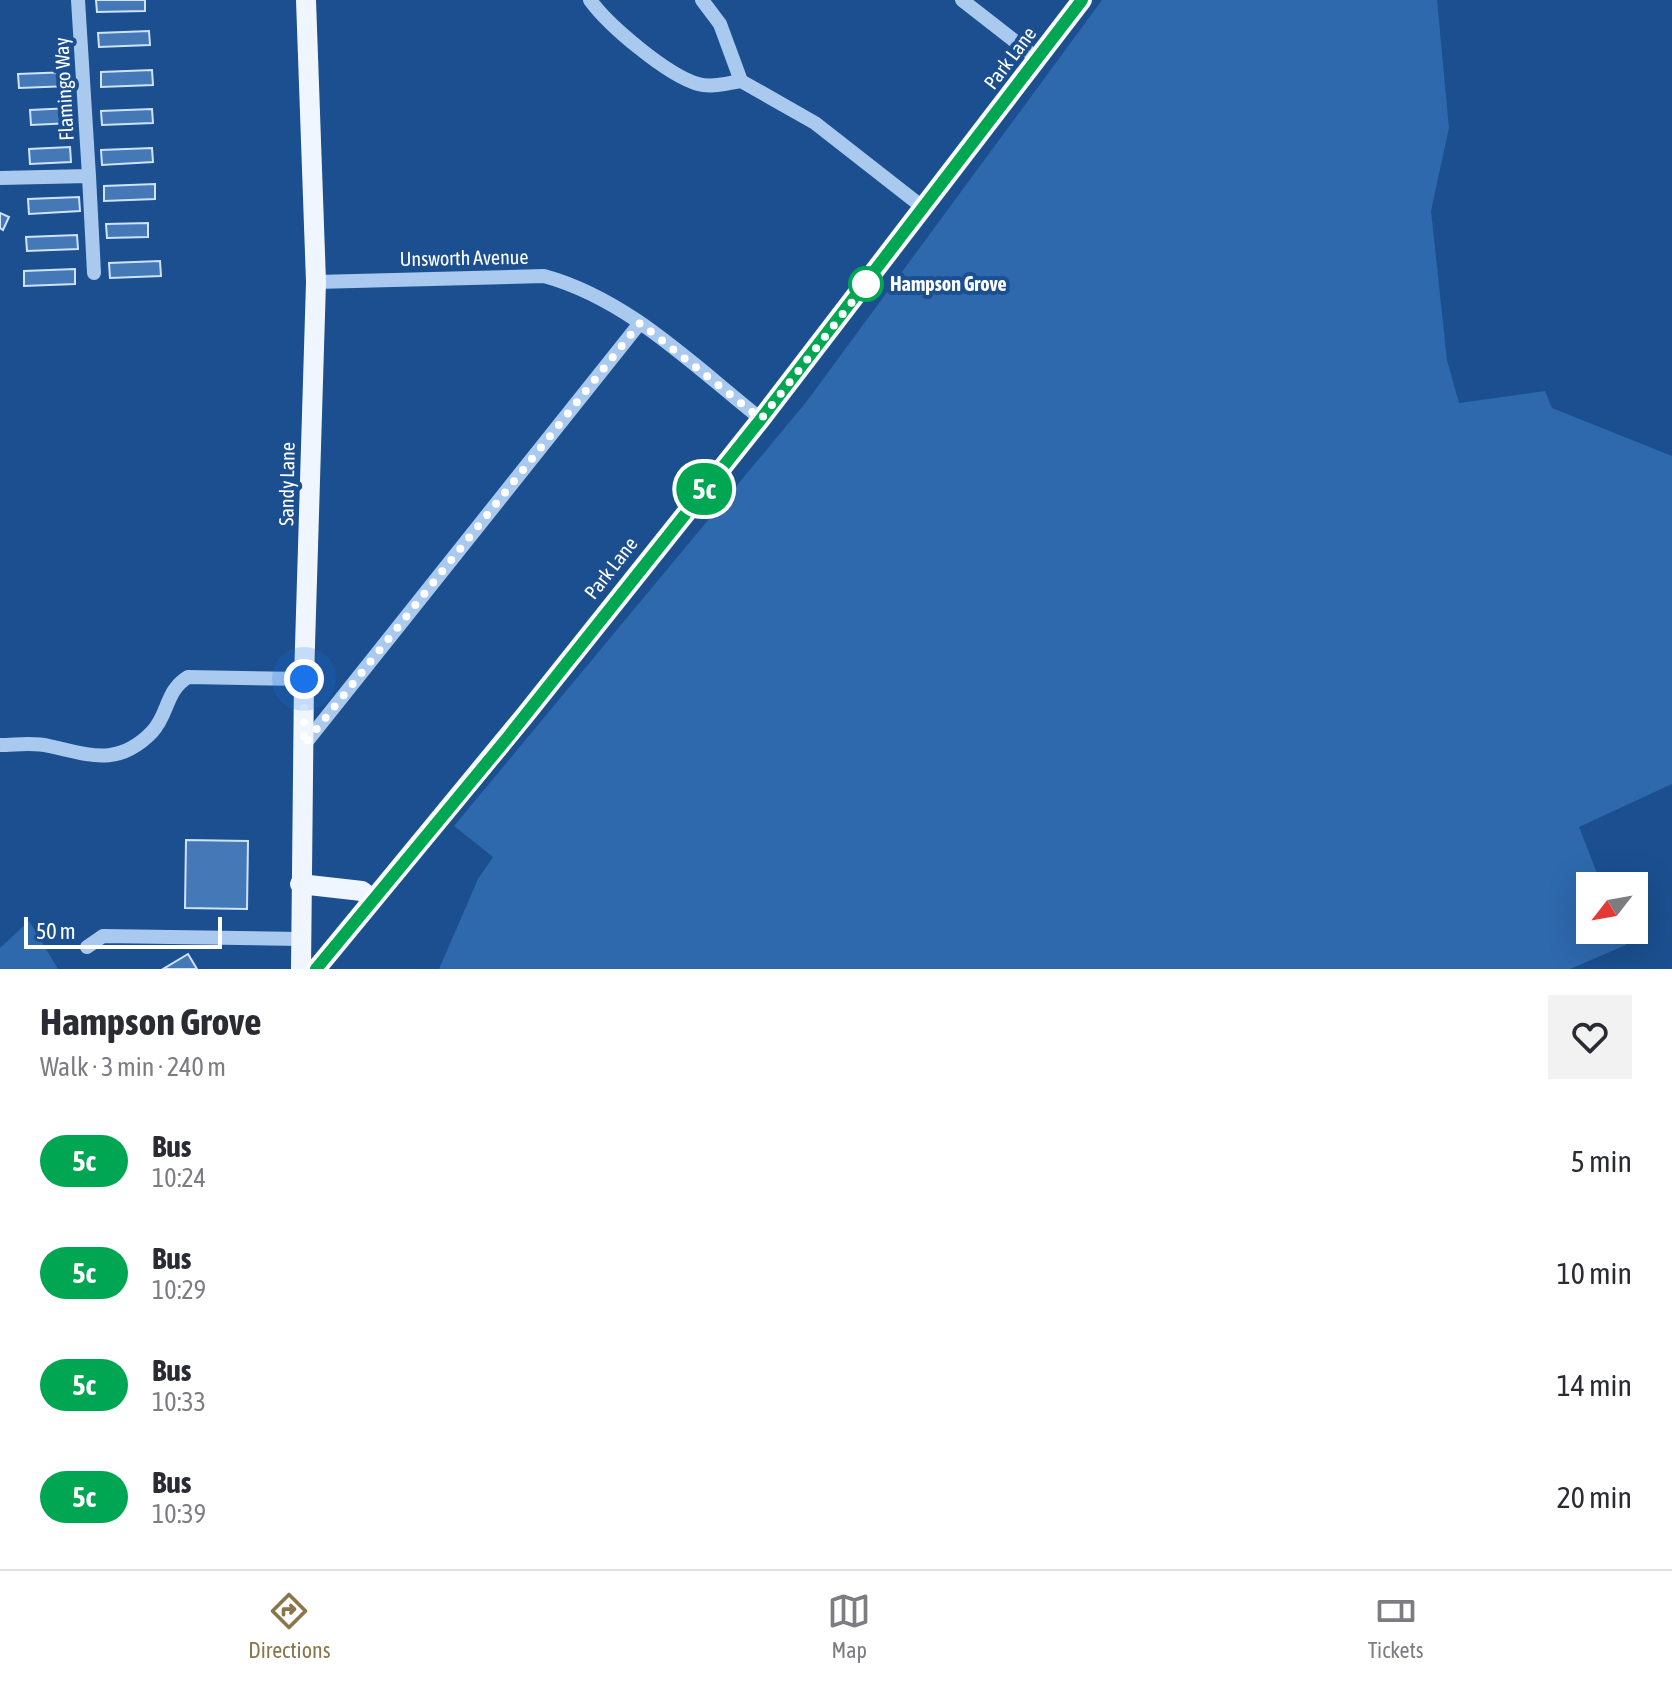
<!DOCTYPE html>
<meta charset="utf-8">
<style>
:root{--surface:#fff;--page:#f2f2f3;--text:#2b2b33;--muted:#7c7c81;--line:#e1e1e2;--accent:#8a764a}
body{margin:0;font-family:"Asap Condensed",sans-serif;background:var(--page);color:var(--text);height:100vh;display:flex;flex-direction:column;font-size:30px;white-space:nowrap}
*{box-sizing:border-box;margin:0}
p{font-size:26px;color:var(--muted)}
.icon{flex:none;width:44px;height:44px;fill:none;stroke:currentColor;stroke-width:2;stroke-linecap:round;stroke-linejoin:round}
.map{position:relative;height:969px;overflow:hidden}
.panel{display:flex;flex-direction:column;background:var(--surface);flex:1}
.panel>*{flex:none}
.badge{padding:0 16px;border-radius:26px;font-size:28px;line-height:52px}
.needle{width:52px;rotate:239deg}
.tools{position:absolute;left:1576px;top:872px;display:grid;gap:16px}
.tools a{display:grid;place-items:center;width:72px;height:72px;border-radius:0px;background:var(--surface);box-shadow:0 8px 32px #0002;font-size:40px}
.scale{position:absolute;left:24px;bottom:20px;width:198px;box-sizing:border-box;padding-left:8px;border:4px solid #fff;border-top:0;font-size:22px;line-height:28px;white-space:nowrap;color:#fff;-webkit-text-stroke:6px #1b4f8f;paint-order:stroke}
.you{position:absolute;width:40px;height:40px;margin:-20px;border:6px solid #fff;border-radius:50%;background:#1a73e8;box-shadow:0 0 0 12px #1a73e833}
.map>.badge{position:absolute;translate:-50% -50%;box-shadow:0 0 0 4px #fff}
.round{display:grid;place-items:center;flex:none;width:84px;height:84px;border-radius:0px;background:var(--page)}
.headline{display:flex;align-items:center;justify-content:space-between;height:136px;padding:0 40px}
h1{font-size:38px;font-weight:700;line-height:60px}
ul{padding:0;list-style:none}
li{display:flex;align-items:center;gap:24px;height:112px;padding:0 40px}
li div{flex:1}
li b{display:block;font-size:30px}
li em{font-style:normal}
li .badge{min-width:88px;font-weight:700;text-align:center}
.tab-bar{display:flex;justify-content:space-around;align-items:center;height:112px;border-top:2px solid var(--line);background:var(--surface);font-size:22px;color:var(--muted)}
.tab-bar a{display:grid;justify-items:center;gap:4px}
.tab-bar .active{color:var(--accent)}
.map>svg:first-child{display:block}
.green{fill:#2e69ad}
.building{fill:#4478b7;stroke:#cfe3fa;stroke-width:2}
.lines{fill:none;stroke-linecap:round;stroke-linejoin:round}
.minor{stroke:#a9c9ee;stroke-width:14}
.major{stroke:#f0f6ff;stroke-width:20}
.line-casing{stroke:#fff;stroke-width:18}
.line{stroke:#00a651;stroke-width:12}
.walk{stroke:#fff;stroke-width:8;stroke-dasharray:0 14.4}
.stop-dot{fill:#fff;stroke:#00a651;stroke-width:4}
.labels{text-anchor:middle;stroke-width:8;stroke-linejoin:round;paint-order:stroke}
.street-label{font-size:20px;fill:#fff;stroke:#1b4f8f}
.stop-label{font-size:20px;font-weight:bold;fill:#fff;stroke:#1b4f8f;text-anchor:start}
</style>
<div class="map">
<svg width="1672" height="969" viewBox="0 0 1672 969">
<rect width="100%" height="100%" fill="#1b4f8f"/>
<path class="green" d="M1102 0H1437L1449 128 1431 211 1447 360 1459 403 1545 391 1552 408 1672 456V784L1579 827 1602 886H1590V930H1620L1626 945 1570 969H439L478 879 493 857 454 826 807 401Z
M29 921 58 969H0V948Z"/>
<path class="building" d="M96 0H145V11L97 12Z
M149 31 150 45 99 47 98 33Z
M152 70 153 85 101 87V72Z
M69 72 70 86 19 88 18 74Z
M72 108V123L31 125 30 110Z
M152 109 153 123 102 125 101 111Z
M70 147 71 162 30 164 29 149Z
M152 148 153 162 102 165 101 150Z
M155 184V199L104 201V186Z
M79 197 80 211 29 214 28 199Z
M0 213 9 217 3 230 0 228Z
M148 223V237L107 238 106 224Z
M77 235 78 249 27 251 26 237Z
M160 261 161 276 110 278 109 263Z
M75 269V284L24 286V271Z
M186 840 248 841 247 909 185 908Z
M188 954 197 969H163Z"/>
<g class="lines">
<path class="minor" d="M590 0C609 26 667 75 698 84 712 88 727 83 741 81L815 123 925 209
M702 0 720 24 741 81
M962 0 1039 60
M89 176 94 273
M0 178 89 176 78 0
M316 282 544 276C628 299 693 365 761 419
M0 745C16 745 34 742 49 746 90 755 118 767 152 732 169 714 165 691 188 677L304 679
M304 745 640 323
M87 947 103 936 301 939"/>
<path class="major" d="M300 884 362 891 373 900
M301 969 304 679 316 282 306 0
M316 969 526 714 761 419 1082 0"/>
</g>
<g class="lines">
<defs>
<path id="line" d="M316 969 508 737 761 419 1082 0"/>
</defs>
<use href="#line" class="line-casing"/>
<use href="#line" class="line"/>
<path class="walk" d="M304 679V745L640 323 761 419 870 279 866 284"/>
</g>
<circle class="stop-dot" cx="866" cy="284" r="16"/>
<g class="labels">
<g class="street-label">
<text transform="translate(1010 58) rotate(-53)" y="7">Park Lane</text>
<text transform="translate(64 89) rotate(-93)" y="7">Flamingo Way</text>
<text transform="translate(464 258) rotate(-1)" y="7">Unsworth Avenue</text>
<text transform="translate(287 484) rotate(-89)" y="7">Sandy Lane</text>
<text transform="translate(611 568) rotate(-52)" y="7">Park Lane</text>
</g>
<g class="stop-label">
<text x="890" y="291">Hampson Grove</text>
</g>
</g>
</svg>
<div class="tools">
<a><svg class="needle" viewBox="-14 -14 28 28"><path d="M0-13l5 13h-10z" fill="#e53935"/><path d="M0 13l5-13h-10z" fill="#7c7c81"/></svg></a>
</div>
<div class="scale">50 m</div>
<div class="you" style="left:304px;top:679px"></div>
<b class="badge" style="left:704px;top:489px;background:#00a651;color:#fff">5c</b>
</div>
<section class="panel">
<div class="headline"><div><h1>Hampson Grove</h1><p>Walk · 3 min · 240 m</p></div><a class="round"><svg class="icon" aria-label="heart" viewBox="0 0 24 24"><path d="M12 20l-8-8c-3-5 5-10 8-4 3-6 11-1 8 4z"/></svg></a></div>
<ul>
<li><span class="badge" style="background:#00a651;color:#fff">5c</span><div><b>Bus</b><p>10:24</p></div><em>5 min</em></li>
<li><span class="badge" style="background:#00a651;color:#fff">5c</span><div><b>Bus</b><p>10:29</p></div><em>10 min</em></li>
<li><span class="badge" style="background:#00a651;color:#fff">5c</span><div><b>Bus</b><p>10:33</p></div><em>14 min</em></li>
<li><span class="badge" style="background:#00a651;color:#fff">5c</span><div><b>Bus</b><p>10:39</p></div><em>20 min</em></li>
</ul>
</section>
<nav class="tab-bar">
<a class="active"><svg class="icon" aria-label="directions" viewBox="0 0 24 24"><path d="M12 3l9 9-9 9-9-9zM9 14v-3h6M13 9l2 2-2 2"/></svg>Directions</a>
<a><svg class="icon" aria-label="map" viewBox="0 0 24 24"><path d="M3 6l6-2 6 2 6-2v14l-6 2-6-2-6 2zM9 4v14M15 6v14"/></svg>Map</a>
<a><svg class="icon" aria-label="tickets" viewBox="0 0 24 24"><path d="M3 7h18v10H3zM15 7v10"/></svg>Tickets</a>
</nav>
